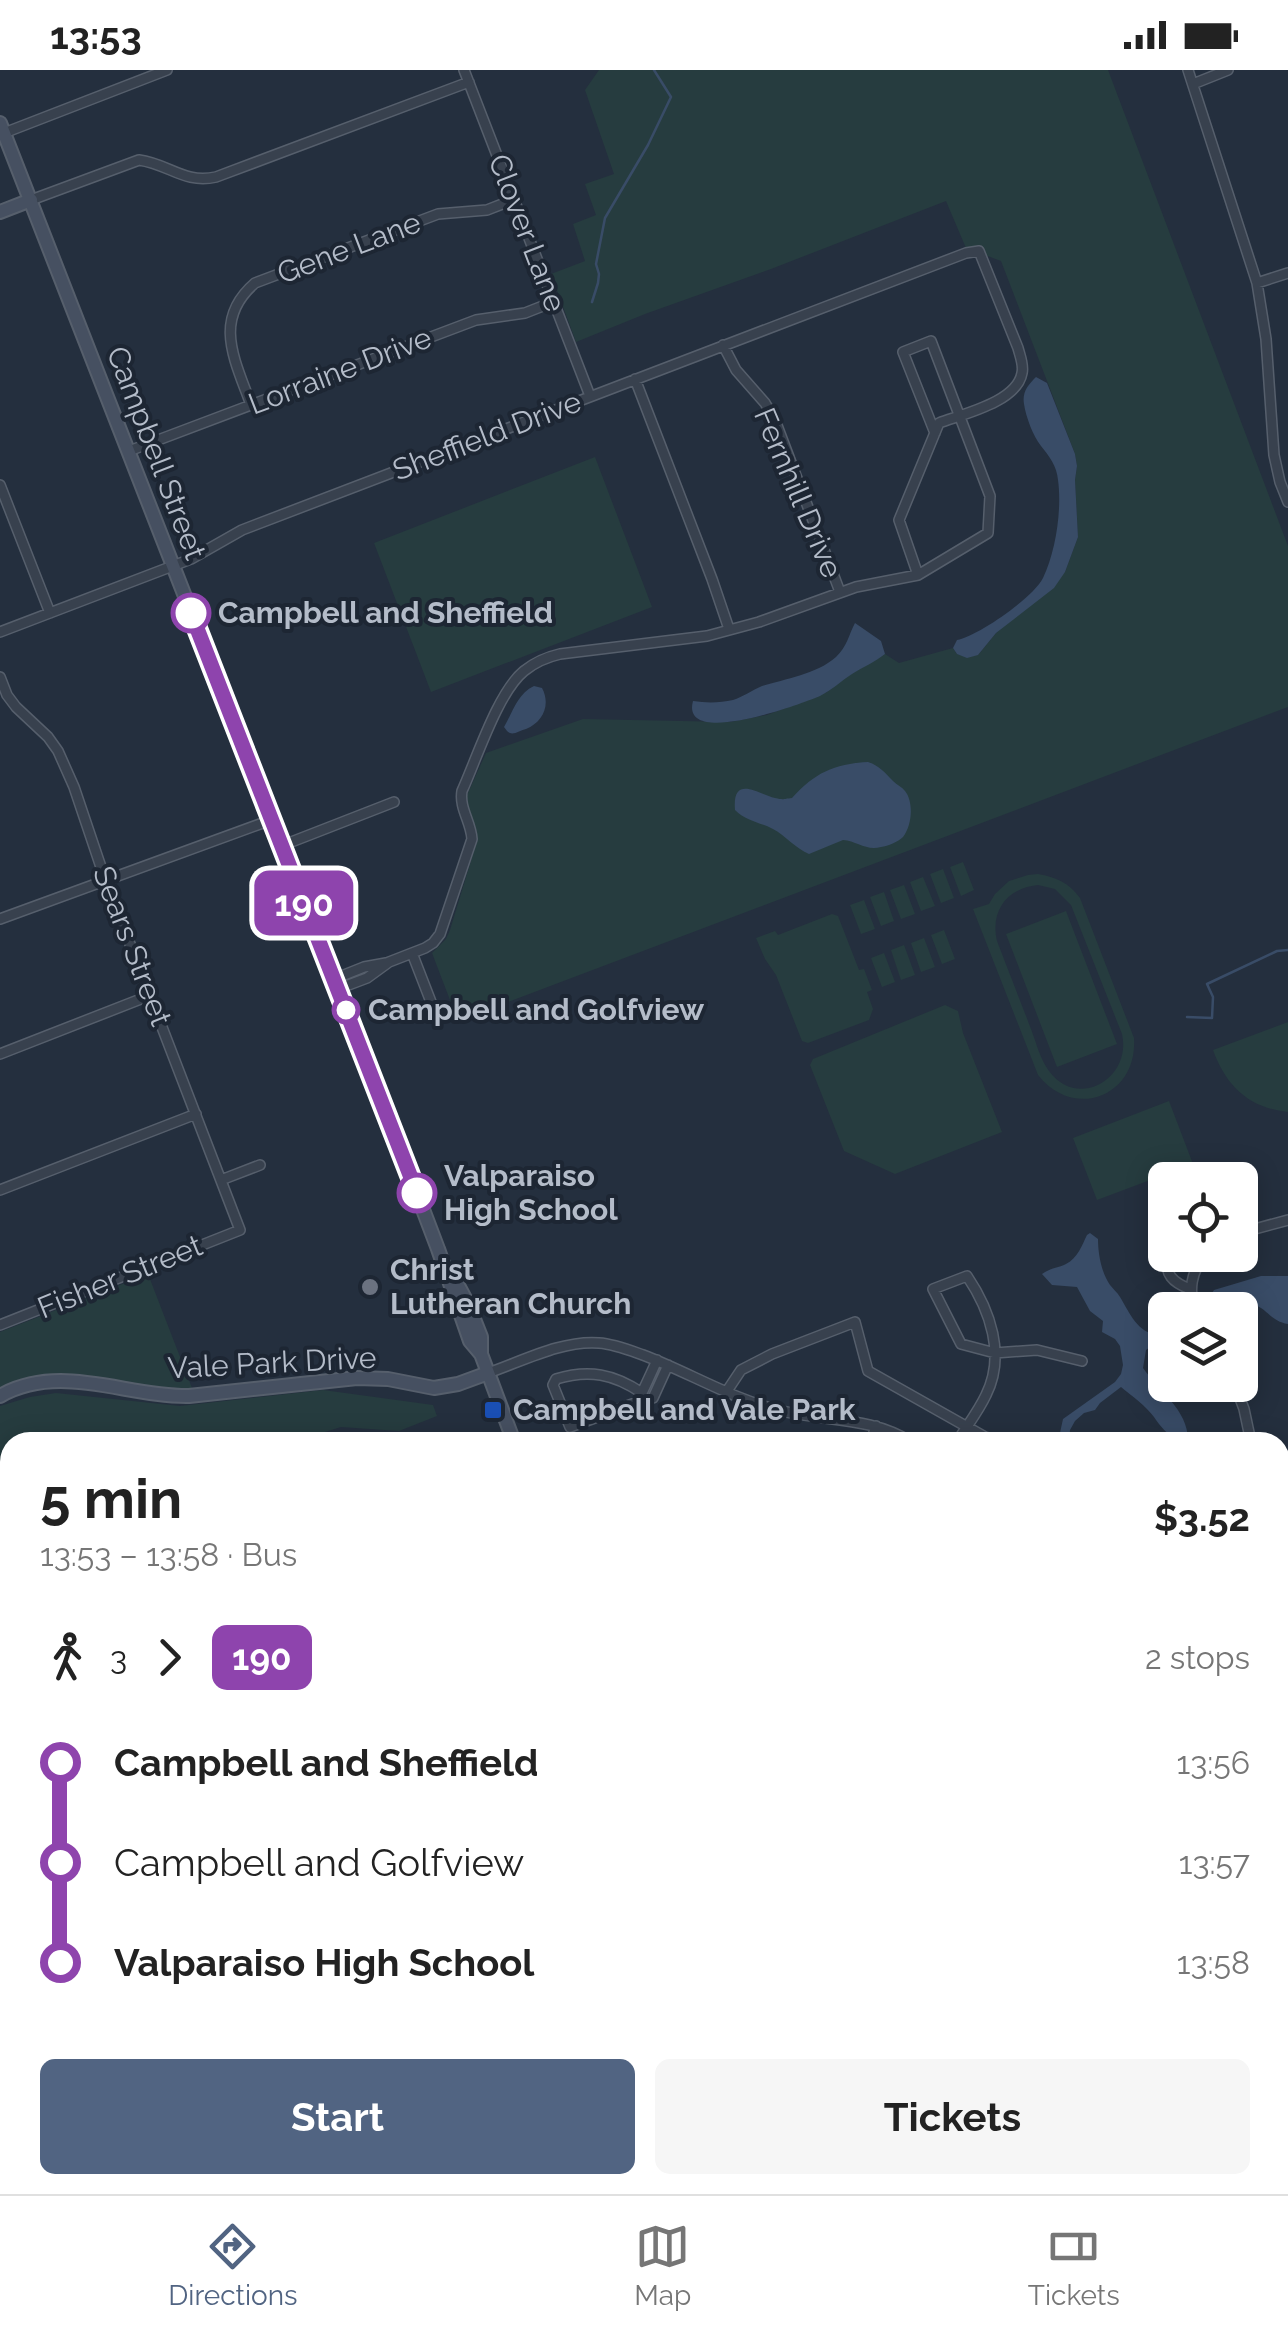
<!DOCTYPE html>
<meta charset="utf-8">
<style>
:root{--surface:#fff;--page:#f6f6f6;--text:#222;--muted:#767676;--line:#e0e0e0;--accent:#516482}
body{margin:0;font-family:Raleway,sans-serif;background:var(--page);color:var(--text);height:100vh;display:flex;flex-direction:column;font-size:38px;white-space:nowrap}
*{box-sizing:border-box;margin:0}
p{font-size:32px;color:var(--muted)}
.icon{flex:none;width:55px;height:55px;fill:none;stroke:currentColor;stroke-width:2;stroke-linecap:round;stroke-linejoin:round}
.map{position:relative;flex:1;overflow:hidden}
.panel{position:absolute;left:0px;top:1362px;width:1290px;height:762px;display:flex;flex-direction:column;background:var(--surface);border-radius:30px 30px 0 0;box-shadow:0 5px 25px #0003}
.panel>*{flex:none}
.badge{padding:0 20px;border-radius:15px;font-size:35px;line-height:65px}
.tools{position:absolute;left:1148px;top:1092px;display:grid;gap:20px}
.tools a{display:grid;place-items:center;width:110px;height:110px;border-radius:15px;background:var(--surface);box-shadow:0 5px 25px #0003;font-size:50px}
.map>.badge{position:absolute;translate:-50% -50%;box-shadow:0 0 0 5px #fff}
.legs{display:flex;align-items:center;gap:15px;height:110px;padding:0 40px;font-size:32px}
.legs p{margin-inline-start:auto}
.summary{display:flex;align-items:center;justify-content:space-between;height:170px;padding:0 40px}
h1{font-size:55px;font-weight:700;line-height:75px}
.button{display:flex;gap:20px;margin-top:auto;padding:20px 40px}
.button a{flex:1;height:115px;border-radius:15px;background:var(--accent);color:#fff;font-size:40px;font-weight:700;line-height:115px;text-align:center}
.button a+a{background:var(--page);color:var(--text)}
ul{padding:0 40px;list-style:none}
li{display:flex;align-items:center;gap:35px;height:100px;font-size:38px}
li i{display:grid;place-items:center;width:15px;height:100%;margin:0 12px;background:currentColor}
li i::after{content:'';width:25px;height:25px;margin:-12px;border:8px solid;border-radius:50%;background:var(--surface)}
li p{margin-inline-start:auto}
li:first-child i{background:linear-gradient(#0000 50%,currentColor 0)}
li:last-child i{background:linear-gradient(currentColor 50%,#0000 0)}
.status{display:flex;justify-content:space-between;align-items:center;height:70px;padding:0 50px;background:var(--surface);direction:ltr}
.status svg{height:28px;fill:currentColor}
.menu{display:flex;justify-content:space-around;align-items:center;height:140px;border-top:2px solid var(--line);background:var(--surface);font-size:28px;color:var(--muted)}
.menu a{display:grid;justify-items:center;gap:5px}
.menu .current{color:var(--accent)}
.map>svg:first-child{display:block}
.green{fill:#263c3f;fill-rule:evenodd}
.water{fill:#394c67}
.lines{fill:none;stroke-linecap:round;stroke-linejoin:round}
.stream{stroke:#394c67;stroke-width:2.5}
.street-casing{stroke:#565f6c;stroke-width:12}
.secondary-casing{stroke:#565f6c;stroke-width:16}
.street{stroke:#38414e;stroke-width:9}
.secondary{stroke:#465061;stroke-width:12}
.line-1-casing{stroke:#fff;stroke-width:22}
.line-1{stroke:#8e44ad;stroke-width:15}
.stop-1-dot{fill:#fff;stroke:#8e44ad;stroke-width:5}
.worship-dot{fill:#6b7280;stroke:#1d2633;stroke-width:4}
.transit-dot{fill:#1a4fb4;stroke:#1d2633;stroke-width:4}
.labels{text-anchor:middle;stroke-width:8;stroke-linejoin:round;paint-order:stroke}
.street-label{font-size:30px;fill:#b4bcc9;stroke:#1d2633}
.stop-label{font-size:30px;font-weight:bold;fill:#b4bcc9;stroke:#1d2633;text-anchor:start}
.poi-label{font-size:30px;font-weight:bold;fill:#b4bcc9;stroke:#1d2633;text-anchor:start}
</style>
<div class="status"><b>13:53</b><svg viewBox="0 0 49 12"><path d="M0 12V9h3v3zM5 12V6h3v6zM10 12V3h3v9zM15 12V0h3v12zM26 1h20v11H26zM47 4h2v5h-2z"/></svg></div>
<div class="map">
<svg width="1288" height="2124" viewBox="0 0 1288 2124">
<rect width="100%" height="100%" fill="#242f3e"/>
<path class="green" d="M599 0H1108L1288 476V637L458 951 432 883 446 869 450 860 477 771C478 755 466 741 467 725L486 683 583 649 730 652 767 645 827 622 849 605 885 584 899 593 953 578 957 584 978 585 996 563 1065 502 1078 467 1075 410 1077 396 1075 384 1001 191 966 178 946 131 771 199 645 244 576 272 551 204 585 191 573 154 596 145 585 114 614 104 585 20Z
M595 387 652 537 431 622 374 473Z
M963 792 974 820 961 826 950 797Z
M943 799 954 828 941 833 930 804Z
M1038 804C1056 807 1069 813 1080 828L1134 968C1138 1026 1074 1051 1038 1005L973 839 989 834 995 824 1009 811 1028 805ZM1038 815 1055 819 1071 835 1122 964C1132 1009 1077 1040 1049 1001 1040 989 1036 972 1031 959 1020 930 1008 900 997 871 990 841 1007 818 1038 815Z
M923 807 935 836 921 841 910 812Z
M904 815 915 844 901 849 890 820Z
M884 822 894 851 881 856 870 827Z
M864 830 875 859 861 864 850 835Z
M1066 841 1117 974 1057 997 1006 864Z
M832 844 838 846 859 900 864 899 872 920 867 922 873 939 869 950 808 973 802 971 776 905 765 889 756 868 775 861 778 865Z
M944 860 955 889 942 894 931 865Z
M924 868 935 897 921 902 911 873Z
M904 875 915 905 901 910 891 880Z
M884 883 895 912 882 917 871 888Z
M945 935 958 941 963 963 1002 1062 895 1104 844 1081 810 995 813 989Z
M1288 952V1042C1249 1038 1226 1016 1213 980Z
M1169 1031 1193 1094 1097 1130 1073 1068Z
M148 1204 192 1318C127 1321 60 1285 0 1318V1262Z
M323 1320 433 1335 437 1346 399 1361 341 1357 293 1372H10V1441L0 1448V1336L30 1327 56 1323 180 1336Z
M1288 1683V1753L1280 1757V1686Z
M245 2115H675L676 2118 660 2124H249Z"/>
<path class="water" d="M1036 307 1047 313 1075 384 1077 396 1075 410 1078 467 1065 502 1054 518 996 563 978 585 967 588 957 584 953 578 957 570C978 566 1033 528 1043 508 1056 481 1062 439 1058 410 1057 396 1049 386 1041 376 1033 366 1026 347 1024 334 1022 322 1028 315 1036 307Z
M855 553 881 571 885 584C875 592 863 597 852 604 841 611 832 620 820 626 801 634 680 679 693 631 706 633 720 633 733 630 743 627 752 620 762 616 785 609 817 604 836 587 847 577 849 564 855 553Z
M534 616 542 618C551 635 543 652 526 659 521 660 514 665 510 663 507 662 506 659 504 657 513 642 517 624 534 616Z
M868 692C880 696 884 702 893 711 897 715 902 717 905 721 914 732 912 756 903 767 898 772 888 776 881 777 866 781 857 771 843 770L809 784C795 778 786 766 773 759 759 752 746 751 735 740 732 704 758 724 775 728 784 730 783 729 792 728 815 703 833 694 868 692Z
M1090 1163 1098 1169C1098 1183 1101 1202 1110 1215 1113 1219 1117 1222 1120 1227 1131 1245 1140 1269 1165 1263V1272L1154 1274 1146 1280 1143 1298C1159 1321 1188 1340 1188 1370 1171 1370 1163 1360 1154 1347 1146 1336 1132 1326 1121 1317L1100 1333 1095 1340 1084 1343 1075 1351 1070 1360 1069 1372H1058L1063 1349 1115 1312 1121 1304 1123 1295 1120 1276 1115 1269 1102 1262 1103 1251 1090 1241 1077 1217 1052 1215 1042 1204C1050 1198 1058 1198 1066 1194 1078 1188 1082 1175 1087 1165Z
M1261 1206H1288V1254C1264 1250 1268 1229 1233 1234L1226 1240H1213C1208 1233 1209 1227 1214 1220Z
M10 1441V1929L0 1923V1448Z"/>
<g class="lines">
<path class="stream" d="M592 232 598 213 599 204 596 194 605 148 648 75 671 27 654 0
M1187 947 1212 948 1213 927 1207 914 1277 881 1288 880"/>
<defs>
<path id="street" d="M464 0 590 326
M1188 0 1257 213 1266 269 1274 385 1280 412 1288 432
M1193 14 1228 0
M4 63 167 0
M31 130 139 90C169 94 184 114 216 107L469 12
M1257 213 1288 203
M723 275 736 300 765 333 775 350 840 522
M635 309 712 509 729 559
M251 335C235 290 212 250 255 213L438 144 487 140 515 129
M129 381 476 250 525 243 553 232
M0 415 50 543
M0 562 191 489 242 460 966 183 979 181 1018 278C1020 286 1024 295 1022 303 1017 332 963 344 939 353L899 450 918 505
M0 607 7 625 16 637 48 667 58 681 74 717 105 809 240 1160 0 1255
M281 776 394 732
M0 849 271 750
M412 883 438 950
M334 909 364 897 386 893
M338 919 367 908 389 892 425 878 433 873 440 864 472 769C471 752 459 738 462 721 477 688 498 622 524 601 535 592 547 587 560 584L707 566 759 552 856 517 918 505 988 463 990 426 931 271 903 282 935 363
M0 984 151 925
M221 1110 260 1095
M0 1120 196 1044
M1240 1163 1288 1150
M1170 1185C1162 1204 1174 1213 1190 1219
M1194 1240C1189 1218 1191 1204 1204 1185
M488 1303C523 1291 562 1270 599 1273 614 1274 629 1280 643 1285 688 1302 732 1329 778 1340 824 1352 870 1346 911 1372
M1235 1315 1244 1339 1251 1372
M727 1321 741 1300 772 1284 855 1252 868 1301 985 1367 1005 1372
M642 1323C614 1304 589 1299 556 1309L553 1315 570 1357 638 1332C644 1318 651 1304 657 1290
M653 1328 668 1295
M871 1372 876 1356
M957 1372C966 1357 978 1342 986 1325 1006 1285 990 1240 967 1206L933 1219 961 1274 995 1283 1037 1280 1082 1291
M1280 1394 1288 1393
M1280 1472 1288 1489
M1280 1615 1288 1609
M1022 2115 1024 2124"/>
<path id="secondary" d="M0 53 372 1005 438 1179 470 1271 481 1284
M0 142 31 130
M454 1208 468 1234 481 1267V1284L514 1372
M0 1326C60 1292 126 1327 189 1326L357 1308 388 1309 434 1318 458 1314 488 1303
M1280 1894 1288 1891
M798 2115 801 2124
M692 2124 715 2115"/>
</defs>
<use href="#street" class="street-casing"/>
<use href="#secondary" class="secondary-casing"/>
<use href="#street" class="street"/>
<use href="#secondary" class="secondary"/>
</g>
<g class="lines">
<defs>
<path id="line-1" d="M191 543 417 1123"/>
</defs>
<use href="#line-1" class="line-1-casing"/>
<use href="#line-1" class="line-1"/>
</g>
<g class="stop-1-dot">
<circle cx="191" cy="543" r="18"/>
<circle cx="346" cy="940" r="12"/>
<circle cx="417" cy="1123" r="18"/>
</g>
<circle class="worship-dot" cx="370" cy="1217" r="10"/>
<rect class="transit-dot" x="483" y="1330" width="20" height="20" rx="5"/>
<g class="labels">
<g class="street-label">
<text transform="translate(527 163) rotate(69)" y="10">Clover Lane</text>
<text transform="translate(349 178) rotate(-21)" y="10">Gene Lane</text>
<text transform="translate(340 301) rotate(-21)" y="10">Lorraine Drive</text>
<text transform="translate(487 366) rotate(-21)" y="10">Sheffield Drive</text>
<text transform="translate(156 383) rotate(69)" y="10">Campbell Street</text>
<text transform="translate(798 423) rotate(67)" y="10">Fernhill Drive</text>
<text transform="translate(132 876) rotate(69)" y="10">Sears Street</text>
<text transform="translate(120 1207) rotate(-22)" y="10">Fisher Street</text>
<text transform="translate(272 1293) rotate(-3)" y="10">Vale Park Drive</text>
</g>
<g class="stop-label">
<text x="218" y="553">Campbell and Sheffield</text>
<text x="368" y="950">Campbell and Golfview</text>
<text x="444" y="1116">Valparaiso<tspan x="444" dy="34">High School</tspan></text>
</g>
<g class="poi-label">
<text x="390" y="1210">Christ<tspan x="390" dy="34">Lutheran Church</tspan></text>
<text x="513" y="1350">Campbell and Vale Park</text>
</g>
</g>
</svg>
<div class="tools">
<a><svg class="icon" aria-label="locate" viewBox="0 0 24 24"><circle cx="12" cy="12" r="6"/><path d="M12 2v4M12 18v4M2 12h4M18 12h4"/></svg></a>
<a><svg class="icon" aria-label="layers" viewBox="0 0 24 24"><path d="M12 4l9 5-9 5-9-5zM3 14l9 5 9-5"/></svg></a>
</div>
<b class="badge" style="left:304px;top:833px;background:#8e44ad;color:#fff">190</b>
<section class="panel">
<div class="summary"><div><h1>5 min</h1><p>13:53 – 13:58 · Bus</p></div><b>$3.52</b></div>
<div class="legs"><svg class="icon" aria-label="walk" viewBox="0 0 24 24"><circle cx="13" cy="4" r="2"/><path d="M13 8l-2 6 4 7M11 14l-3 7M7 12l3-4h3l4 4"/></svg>3<svg class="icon" aria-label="forward" viewBox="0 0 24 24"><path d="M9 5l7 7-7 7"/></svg><b class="badge" style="background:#8e44ad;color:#fff">190</b><p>2 stops</p></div>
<ul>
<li><i style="color:#8e44ad"></i><b>Campbell and Sheffield</b><p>13:56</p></li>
<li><i style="color:#8e44ad"></i><span>Campbell and Golfview</span><p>13:57</p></li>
<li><i style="color:#8e44ad"></i><b>Valparaiso High School</b><p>13:58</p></li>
</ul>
<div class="button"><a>Start</a><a>Tickets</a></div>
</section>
</div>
<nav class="menu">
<a class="current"><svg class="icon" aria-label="directions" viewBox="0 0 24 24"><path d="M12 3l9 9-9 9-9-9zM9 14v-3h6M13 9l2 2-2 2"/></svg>Directions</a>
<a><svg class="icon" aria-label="map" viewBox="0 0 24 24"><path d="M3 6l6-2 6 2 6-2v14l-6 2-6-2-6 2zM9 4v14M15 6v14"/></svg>Map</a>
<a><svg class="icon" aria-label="tickets" viewBox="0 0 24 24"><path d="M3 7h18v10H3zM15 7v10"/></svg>Tickets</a>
</nav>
